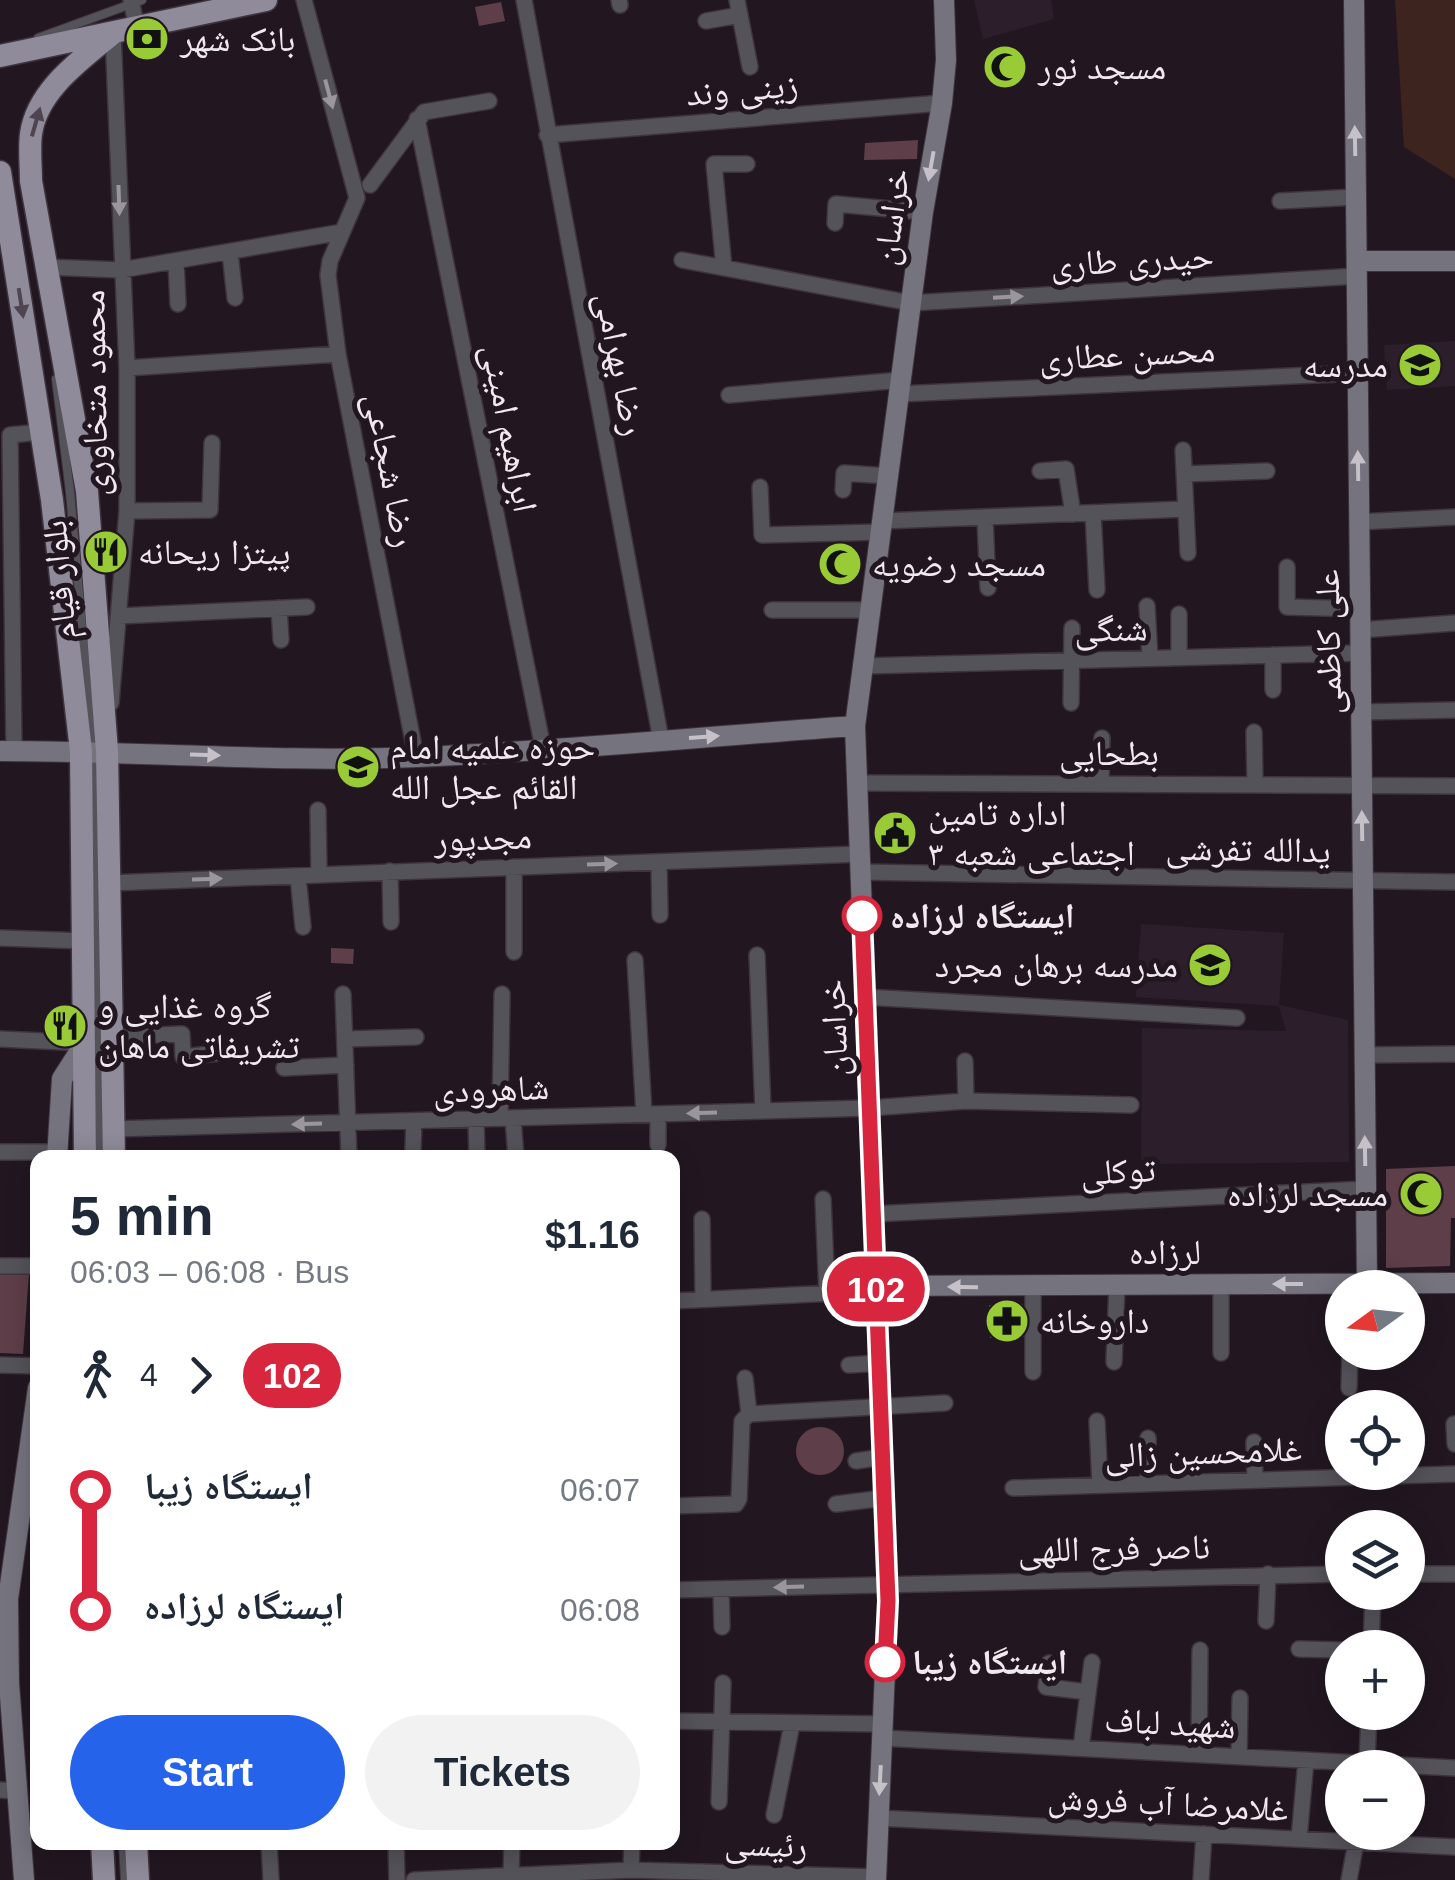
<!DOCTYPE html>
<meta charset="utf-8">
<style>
:root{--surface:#fff;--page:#f2f2f3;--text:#1f2937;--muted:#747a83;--accent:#2563eb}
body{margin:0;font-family:Arial,"Noto Naskh Arabic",sans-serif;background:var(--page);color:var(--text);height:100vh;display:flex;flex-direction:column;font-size:38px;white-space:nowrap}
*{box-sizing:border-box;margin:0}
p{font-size:32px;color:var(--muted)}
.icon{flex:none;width:55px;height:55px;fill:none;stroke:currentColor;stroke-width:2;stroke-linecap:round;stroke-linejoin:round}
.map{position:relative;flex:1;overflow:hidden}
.drawer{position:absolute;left:30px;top:1150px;width:650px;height:700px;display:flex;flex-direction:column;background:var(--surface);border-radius:20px;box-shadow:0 5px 25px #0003}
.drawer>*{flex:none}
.badge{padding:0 20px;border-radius:32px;font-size:35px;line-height:65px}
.needle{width:65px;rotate:255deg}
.controls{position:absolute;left:1325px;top:1270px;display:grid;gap:20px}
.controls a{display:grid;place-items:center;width:100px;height:100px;border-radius:50%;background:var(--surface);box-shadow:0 5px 25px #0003;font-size:50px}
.map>.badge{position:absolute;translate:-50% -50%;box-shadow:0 0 0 5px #fff}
.legs{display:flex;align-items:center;gap:15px;height:110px;padding:0 40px;font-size:32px}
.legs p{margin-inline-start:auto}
.summary{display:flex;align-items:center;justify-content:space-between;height:170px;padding:0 40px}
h1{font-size:55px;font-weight:600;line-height:75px}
.button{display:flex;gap:20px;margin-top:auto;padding:20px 40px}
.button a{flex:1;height:115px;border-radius:60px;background:var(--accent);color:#fff;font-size:40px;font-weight:600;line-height:115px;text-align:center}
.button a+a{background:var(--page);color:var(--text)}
ul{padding:0 40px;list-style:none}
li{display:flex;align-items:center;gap:35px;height:120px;font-size:38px}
li i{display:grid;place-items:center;width:15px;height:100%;margin:0 12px;background:currentColor}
li i::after{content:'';width:25px;height:25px;margin:-12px;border:8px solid;border-radius:50%;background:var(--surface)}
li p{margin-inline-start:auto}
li:first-child i{background:linear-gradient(#0000 50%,currentColor 0)}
li:last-child i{background:linear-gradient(currentColor 50%,#0000 0)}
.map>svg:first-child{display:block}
.built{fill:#2d1e2c}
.green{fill:#3d241f}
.building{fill:#5e3e48}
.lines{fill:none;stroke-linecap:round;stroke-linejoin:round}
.lane-casing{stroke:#3f343e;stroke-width:10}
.street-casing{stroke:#3f343e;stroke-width:18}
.secondary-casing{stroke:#3f343e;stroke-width:22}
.primary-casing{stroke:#3f343e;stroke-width:25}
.lane{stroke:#55535a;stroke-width:8}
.street{stroke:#55535a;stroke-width:15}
.secondary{stroke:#75737e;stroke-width:20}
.primary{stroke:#8f8b9a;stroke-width:22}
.oneway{fill:#9b969e}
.oneway2{fill:#4e4551}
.oneway3{fill:#c6c0c8}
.line-1-casing{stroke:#fff;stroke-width:22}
.line-1{stroke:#d7263d;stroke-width:15}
.stop-1-dot{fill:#fff;stroke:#d7263d;stroke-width:5}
.labels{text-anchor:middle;stroke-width:10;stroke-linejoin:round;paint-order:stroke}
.poi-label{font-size:35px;fill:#f1e9f0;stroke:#221721;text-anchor:start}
.street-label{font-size:35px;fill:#f1e9f0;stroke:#221721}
.stop-label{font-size:35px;font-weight:bold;fill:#f1e9f0;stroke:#221721;text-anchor:start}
</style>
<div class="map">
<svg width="1455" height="1880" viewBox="0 0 1455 1880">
<rect width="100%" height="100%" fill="#221721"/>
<path class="built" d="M974 0H1051L1054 19 983 39Z
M1455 341V386L1387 390 1384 345Z
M1141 924 1284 933 1279 1005 1348 1020 1349 1162 1141 1164 1142 1028 1286 1031 1279 1006 1136 997Z"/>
<path class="green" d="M1395 0H1455V179L1404 147Z"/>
<path class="building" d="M501 2 505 21 479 26 475 7Z
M918 140 917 159 864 160 865 143Z
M331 948 354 949 353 964 331 963Z
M1455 1166V1218H1451L1450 1266 1386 1268V1169Z
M0 1274H29L23 1354 0 1353Z
M1023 1304 1024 1337 990 1338 989 1305Z
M796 1451a24 24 0 1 1 48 0a24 24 0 1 1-48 0Z"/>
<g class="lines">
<defs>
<path id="lane" d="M38 38 142 0
M56 379 70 492 93 751 100 1158
M123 1842 125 1880"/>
<path id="street" d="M131 0 137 28
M304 0 357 198 330 261 328 275 338 354 416 757
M524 0 661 740
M619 0 620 5
M737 0 750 67
M706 21 740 15
M417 119 543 748
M547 135 942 103
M370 185 424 112 489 101
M1280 201 1356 197
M835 223 836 204 923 212
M230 253 235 298
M682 260 911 303 1357 276
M176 262 178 304
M47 267 121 270 342 232
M724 268 714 164H747
M127 368 338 354
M899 394 1358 373
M729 395 901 380
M1183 450 1188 553
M1040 471 1066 469 1073 514
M1184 474 1267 471
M760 487 762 535 881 532
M843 490 844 473 888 476
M127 511 210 510 212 443
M1093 513 1097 590
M985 518 988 588
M882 521 1186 509
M1359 522 1455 517
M1287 567V607L1360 609
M1147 606 1150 658
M279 608 281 640
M772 610H870
M119 616 307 607
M1360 630 1455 623
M1179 657V614
M863 666 1360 653
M1273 690V655
M111 703 127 511V368L113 33
M1071 703 1072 628
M1361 712 1455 710
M1254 732 1255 783
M14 751 10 435 41 432
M857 783 1455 786
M1101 783 1102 738
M318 810 319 875
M659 863 660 915
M514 867V952
M390 871 391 922
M861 872 1455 882
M298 876 303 927
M109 883 859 854
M0 938 85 941
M757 955 763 1111
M635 960 644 1114
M343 994 349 1158
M865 997 1237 1018
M112 1037 182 1034 183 1057 219 1053
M0 1039 85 1043
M345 1039 416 1037
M1364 1055 1455 1054
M965 1061 966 1101
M284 1068 346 1065
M658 1114V1145
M476 1118 477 1158
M500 1118 502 994
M513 1118 516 1158
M113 1129 870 1108 966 1101 1131 1105
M413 1149 414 1121
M0 1152H57
M823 1199 827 1293
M873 1214 1366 1189
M702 1219 703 1299
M0 1266H38
M672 1301 876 1291
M1221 1353V1285
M1114 1362 1117 1285
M0 1365 38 1366
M849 1365 879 1363
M1033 1372V1288
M745 1378 749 1414
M1349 1388 1350 1352
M1097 1421 1100 1485
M1454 1424 1455 1444
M1148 1438V1484
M1254 1442 1255 1480
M856 1461 883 1457
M1013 1488 1455 1474
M836 1504 884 1498
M672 1506 736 1504 739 1499 742 1421 749 1414 945 1403
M1408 1574H1455
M721 1589 722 1627
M672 1590 1342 1574
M1266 1621 1268 1574
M1371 1648 1373 1592
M1299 1649 1342 1650
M1049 1663 1046 1687 1088 1692
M672 1721 882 1724
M882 1738 1455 1768
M1081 1748 1092 1662
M1199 1754 1200 1650
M1239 1757 1240 1698
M1367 1763 1369 1712
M0 1790 16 1791
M719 1802 723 1683
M774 1815 792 1724
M878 1818 1455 1847
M1299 1839 1306 1760
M269 1842 271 1880
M396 1842 397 1880
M631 1870 632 1842
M511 1876 512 1842
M414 1880 631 1870 876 1877
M1201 1880 1204 1834
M1349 1880 1356 1842"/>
<path id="secondary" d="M1354 0 1367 1284
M1357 261H1455
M0 751C139 751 278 763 417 757 563 751 709 736 855 726
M57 1158 62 1079 85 1043
M876 1286 1455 1283
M24 1880 9 1683 8 1599 38 1388
M876 1880 888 1601 855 726 923 212 942 103 946 60 944 0"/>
<path id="primary" d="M113 33C81 60 37 90 31 134 29 149 31 166 31 181L87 491 107 751 114 1158
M0 56 266 0
M0 172 52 500 81 751 85 1158
M102 1842 104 1880
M136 1842 138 1880"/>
</defs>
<use href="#lane" class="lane-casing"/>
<use href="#street" class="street-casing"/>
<use href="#secondary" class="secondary-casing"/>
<use href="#primary" class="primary-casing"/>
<use href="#lane" class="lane"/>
<use href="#street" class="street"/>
<use href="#secondary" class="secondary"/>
<use href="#primary" class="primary"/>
</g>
<defs><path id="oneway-solid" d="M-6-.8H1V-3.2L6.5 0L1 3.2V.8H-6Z" transform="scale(2.5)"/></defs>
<g class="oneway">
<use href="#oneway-solid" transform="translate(329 94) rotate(75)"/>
<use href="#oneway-solid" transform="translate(119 200) rotate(88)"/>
<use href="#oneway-solid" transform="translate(1008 297) rotate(-3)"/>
<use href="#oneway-solid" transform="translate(602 864) rotate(-2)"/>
<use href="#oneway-solid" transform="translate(207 879) rotate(-2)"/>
<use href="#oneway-solid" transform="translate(702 1113) rotate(178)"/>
<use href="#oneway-solid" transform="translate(307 1124) rotate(178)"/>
<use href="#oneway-solid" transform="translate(789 1587) rotate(178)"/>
</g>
<g class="oneway2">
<use href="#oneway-solid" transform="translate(36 122) rotate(-74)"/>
<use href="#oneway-solid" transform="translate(21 303) rotate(81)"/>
</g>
<g class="oneway3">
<use href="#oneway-solid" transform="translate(1355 141) rotate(-91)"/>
<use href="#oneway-solid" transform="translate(931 166) rotate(100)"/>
<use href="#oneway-solid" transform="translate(1358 466) rotate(-91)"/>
<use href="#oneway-solid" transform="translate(704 737) rotate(-4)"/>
<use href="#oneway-solid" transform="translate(205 755) rotate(2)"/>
<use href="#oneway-solid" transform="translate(1362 826) rotate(-91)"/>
<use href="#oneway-solid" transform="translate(1365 1151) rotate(-91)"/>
<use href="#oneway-solid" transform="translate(1288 1284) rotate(180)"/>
<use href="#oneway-solid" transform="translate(963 1287) rotate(-179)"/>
<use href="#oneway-solid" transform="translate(880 1780) rotate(93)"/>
</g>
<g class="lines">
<defs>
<path id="line-1" d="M862 916 888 1601 885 1662"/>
</defs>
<use href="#line-1" class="line-1-casing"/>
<use href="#line-1" class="line-1"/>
</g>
<defs>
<symbol id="bank-disc" viewBox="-11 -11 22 22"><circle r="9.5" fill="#99cb36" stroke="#221721"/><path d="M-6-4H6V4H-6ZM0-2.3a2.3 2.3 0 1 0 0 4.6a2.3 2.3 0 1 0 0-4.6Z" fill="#111"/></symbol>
<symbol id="mosque-disc" viewBox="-11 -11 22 22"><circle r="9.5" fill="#99cb36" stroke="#221721"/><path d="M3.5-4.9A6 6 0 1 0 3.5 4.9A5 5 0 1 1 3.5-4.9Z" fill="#111"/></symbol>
<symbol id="school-disc" viewBox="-11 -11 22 22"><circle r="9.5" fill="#99cb36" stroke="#221721"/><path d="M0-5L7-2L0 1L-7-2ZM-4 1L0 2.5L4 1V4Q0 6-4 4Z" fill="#111"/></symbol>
<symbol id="restaurant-disc" viewBox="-11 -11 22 22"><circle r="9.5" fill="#99cb36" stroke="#221721"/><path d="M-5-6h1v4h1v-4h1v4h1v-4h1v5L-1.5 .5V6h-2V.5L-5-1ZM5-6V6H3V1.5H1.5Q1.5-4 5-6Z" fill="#111"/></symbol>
<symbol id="university-disc" viewBox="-11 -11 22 22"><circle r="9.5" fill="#99cb36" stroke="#221721"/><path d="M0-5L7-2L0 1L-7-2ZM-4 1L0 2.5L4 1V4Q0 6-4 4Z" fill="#111"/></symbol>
<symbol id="civic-disc" viewBox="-11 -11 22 22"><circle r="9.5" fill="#99cb36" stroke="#221721"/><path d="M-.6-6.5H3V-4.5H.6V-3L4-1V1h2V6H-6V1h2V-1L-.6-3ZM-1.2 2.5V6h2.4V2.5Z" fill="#111"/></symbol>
<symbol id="pharmacy-disc" viewBox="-11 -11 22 22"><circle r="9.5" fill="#99cb36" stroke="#221721"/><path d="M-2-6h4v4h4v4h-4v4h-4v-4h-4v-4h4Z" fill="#111"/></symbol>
</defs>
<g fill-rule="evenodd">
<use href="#bank-disc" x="122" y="14" width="50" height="50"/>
<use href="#mosque-disc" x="980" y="42" width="50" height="50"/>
<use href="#school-disc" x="1395" y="340" width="50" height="50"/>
<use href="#restaurant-disc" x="81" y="527" width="50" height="50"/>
<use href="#mosque-disc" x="815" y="539" width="50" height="50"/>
<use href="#university-disc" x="333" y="742" width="50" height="50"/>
<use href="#civic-disc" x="870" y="808" width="50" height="50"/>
<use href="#school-disc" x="1185" y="940" width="50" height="50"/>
<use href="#restaurant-disc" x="40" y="1001" width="50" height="50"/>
<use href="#mosque-disc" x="1396" y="1169" width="50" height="50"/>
<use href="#pharmacy-disc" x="982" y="1296" width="50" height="50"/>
</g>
<g class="stop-1-dot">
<circle cx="862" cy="916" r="18"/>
<circle cx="885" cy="1662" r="18"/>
</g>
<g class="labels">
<g class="poi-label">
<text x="180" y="51">بانک شهر</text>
<text x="1038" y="79">مسجد نور</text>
<text x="1388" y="377" text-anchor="end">مدرسه</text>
<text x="138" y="564">پیتزا ریحانه</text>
<text x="872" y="576">مسجد رضویه</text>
<text x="390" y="759">حوزه علمیه امام<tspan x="390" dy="40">القائم عجل الله</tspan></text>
<text x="928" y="825">اداره تامین<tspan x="928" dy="40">اجتماعی شعبه ۳</tspan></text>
<text x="1178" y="977" text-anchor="end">مدرسه برهان مجرد</text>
<text x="98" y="1018">گروه غذایی و<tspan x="98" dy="40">تشریفاتی ماهان</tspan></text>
<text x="1388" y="1206" text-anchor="end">مسجد لرزاده</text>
<text x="1040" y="1333">داروخانه</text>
</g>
<g class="street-label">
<text transform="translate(742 89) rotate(-5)" y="12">زینی وند</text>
<text transform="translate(891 217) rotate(-82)" y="12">خراسان</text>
<text transform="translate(1132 260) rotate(-3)" y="12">حیدری طاری</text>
<text transform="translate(1127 354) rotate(-3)" y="12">محسن عطاری</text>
<text transform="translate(621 364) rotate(79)" y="12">رضا بهرامی</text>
<text transform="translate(94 393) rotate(-91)" y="12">محمود متخاوری</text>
<text transform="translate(510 428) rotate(79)" y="12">ابراهیم امینی</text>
<text transform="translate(391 470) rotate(79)" y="12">رضا شجاعی</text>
<text transform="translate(59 580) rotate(-95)" y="12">بلوار قیام</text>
<text transform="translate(1111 629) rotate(-1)" y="12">شنگی</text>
<text transform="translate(1328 642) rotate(-91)" y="12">علی کاظمی</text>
<text x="1109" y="765">بطحایی</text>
<text transform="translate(483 838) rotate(-2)" y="12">مجدپور</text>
<text transform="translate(1248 849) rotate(1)" y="12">یدالله تفرشی</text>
<text transform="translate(834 1028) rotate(-92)" y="12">خراسان</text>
<text transform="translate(491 1089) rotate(-2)" y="12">شاهرودی</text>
<text transform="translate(1118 1171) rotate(-3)" y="12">توکلی</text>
<text x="1165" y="1264">لرزاده</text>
<text transform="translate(1203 1452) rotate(-2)" y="12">غلامحسین زالی</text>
<text transform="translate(1114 1548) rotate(-1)" y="12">ناصر فرج اللهی</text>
<text transform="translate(1170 1723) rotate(3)" y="12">شهید لباف</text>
<text transform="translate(1168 1803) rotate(3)" y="12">غلامرضا آب فروش</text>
<text transform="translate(766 1844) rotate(2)" y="12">رئیسی</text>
</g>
<g class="stop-label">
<text x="890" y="928">ایستگاه لرزاده</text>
<text x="912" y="1674">ایستگاه زیبا</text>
</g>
</g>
</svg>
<div class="controls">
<a><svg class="needle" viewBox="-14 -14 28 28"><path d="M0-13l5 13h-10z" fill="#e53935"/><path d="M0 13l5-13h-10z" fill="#747a83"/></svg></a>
<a><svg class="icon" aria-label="locate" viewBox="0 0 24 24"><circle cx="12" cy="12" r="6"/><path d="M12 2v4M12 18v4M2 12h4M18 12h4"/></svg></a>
<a><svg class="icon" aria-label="layers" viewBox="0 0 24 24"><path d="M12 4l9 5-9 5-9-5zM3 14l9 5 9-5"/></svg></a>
<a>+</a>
<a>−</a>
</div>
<b class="badge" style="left:876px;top:1289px;background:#d7263d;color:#fff">102</b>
<section class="drawer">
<div class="summary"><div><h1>5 min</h1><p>06:03 – 06:08 · Bus</p></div><b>$1.16</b></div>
<div class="legs"><svg class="icon" aria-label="walk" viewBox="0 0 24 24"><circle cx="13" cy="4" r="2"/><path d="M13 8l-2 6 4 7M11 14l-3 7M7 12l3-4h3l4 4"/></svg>4<svg class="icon" aria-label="forward" viewBox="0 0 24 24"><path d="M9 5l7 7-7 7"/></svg><b class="badge" style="background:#d7263d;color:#fff">102</b></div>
<ul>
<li><i style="color:#d7263d"></i><b>ایستگاه زیبا</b><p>06:07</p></li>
<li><i style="color:#d7263d"></i><b>ایستگاه لرزاده</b><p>06:08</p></li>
</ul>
<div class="button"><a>Start</a><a>Tickets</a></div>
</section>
</div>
